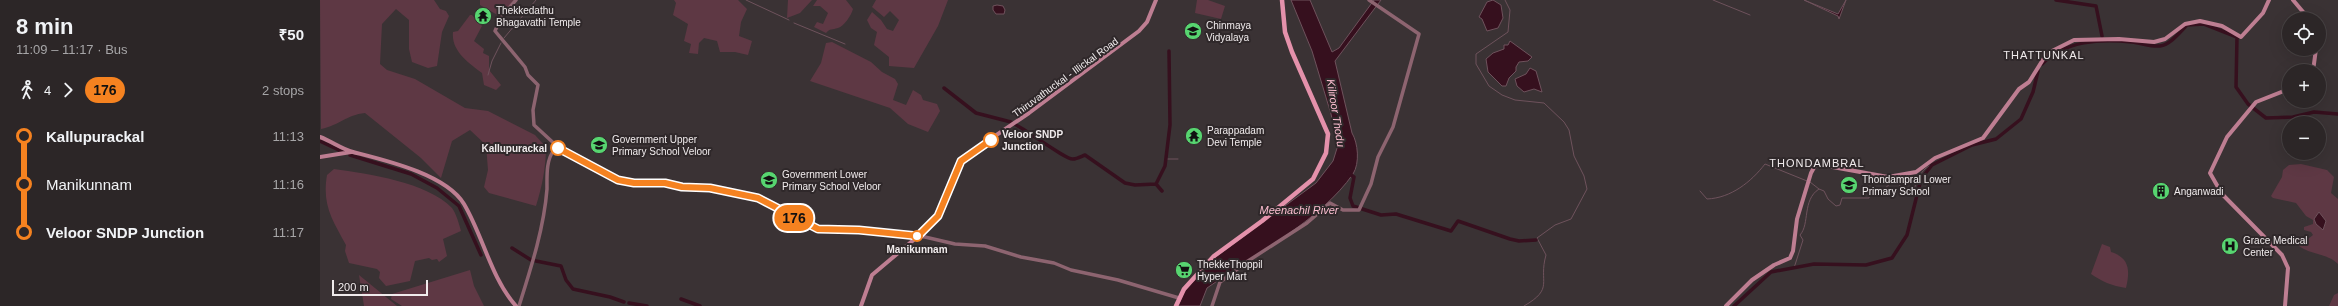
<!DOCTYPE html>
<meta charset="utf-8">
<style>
:root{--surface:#2c2627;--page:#342e2f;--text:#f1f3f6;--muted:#a6a5a7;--line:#484344}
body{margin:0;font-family:Arial,sans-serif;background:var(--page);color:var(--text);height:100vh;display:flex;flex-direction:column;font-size:15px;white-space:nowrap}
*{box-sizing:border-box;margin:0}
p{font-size:13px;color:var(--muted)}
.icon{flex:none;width:22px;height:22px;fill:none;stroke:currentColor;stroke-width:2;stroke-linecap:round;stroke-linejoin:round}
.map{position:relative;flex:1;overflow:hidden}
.details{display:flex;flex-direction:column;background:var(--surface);width:320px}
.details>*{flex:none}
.badge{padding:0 8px;border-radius:13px;font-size:14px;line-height:26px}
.controls{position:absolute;left:1962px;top:12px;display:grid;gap:8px}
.controls a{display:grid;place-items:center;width:44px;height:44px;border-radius:50%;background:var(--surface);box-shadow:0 4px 16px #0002,0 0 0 1px var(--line);font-size:20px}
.scale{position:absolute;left:12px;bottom:10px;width:96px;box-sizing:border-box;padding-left:4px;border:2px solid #f0ebec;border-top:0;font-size:11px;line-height:14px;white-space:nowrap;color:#f0ebec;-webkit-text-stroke:3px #2f282a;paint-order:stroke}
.map>.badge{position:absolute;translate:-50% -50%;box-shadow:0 0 0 2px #fff}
.legs{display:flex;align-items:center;gap:6px;height:44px;padding:0 16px;font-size:13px}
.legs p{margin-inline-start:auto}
.summary{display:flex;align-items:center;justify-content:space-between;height:68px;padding:0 16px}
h1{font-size:22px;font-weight:600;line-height:30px}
ul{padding:0 16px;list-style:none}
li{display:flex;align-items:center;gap:14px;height:48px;font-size:15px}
li i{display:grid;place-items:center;width:6px;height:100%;margin:0 5px;background:currentColor}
li i::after{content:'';width:10px;height:10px;margin:-5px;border:3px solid;border-radius:50%;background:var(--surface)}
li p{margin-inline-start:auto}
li:first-child i{background:linear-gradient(#0000 50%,currentColor 0)}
li:last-child i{background:linear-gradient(currentColor 50%,#0000 0)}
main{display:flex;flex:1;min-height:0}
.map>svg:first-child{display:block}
.green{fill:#5e3844}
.water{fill:#36101e;stroke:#6e525c}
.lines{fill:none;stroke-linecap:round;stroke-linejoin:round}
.stream{stroke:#6e525c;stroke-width:1}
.canal{stroke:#36101e;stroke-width:3.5}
.tertiary{stroke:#8d6470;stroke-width:3.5}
.secondary{stroke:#be7e92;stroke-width:4}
.primary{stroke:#e491ab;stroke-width:4.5}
.line-1-casing{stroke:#fff;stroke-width:9}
.line-1{stroke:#f58220;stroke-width:6}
.stop-1-dot{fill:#fff;stroke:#f58220;stroke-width:2}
.labels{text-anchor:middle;stroke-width:4;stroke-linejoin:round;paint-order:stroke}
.poi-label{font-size:10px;fill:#f0ebec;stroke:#2f282a;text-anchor:start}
.street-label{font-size:10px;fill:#f0ebec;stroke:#2f282a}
.stop-label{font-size:10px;font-weight:bold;fill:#f0ebec;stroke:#2f282a;text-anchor:start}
.neighbourhood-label{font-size:11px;letter-spacing:1px;fill:#f0ebec;stroke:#2f282a}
.water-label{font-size:11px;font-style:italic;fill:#fcbed0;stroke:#2f282a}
</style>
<main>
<section class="details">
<div class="summary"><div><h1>8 min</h1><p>11:09 – 11:17 · Bus</p></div><b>₹50</b></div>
<div class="legs"><svg class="icon" aria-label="walk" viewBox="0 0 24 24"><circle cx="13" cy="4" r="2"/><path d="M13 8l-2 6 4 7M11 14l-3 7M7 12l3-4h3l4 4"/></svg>4<svg class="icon" aria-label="forward" viewBox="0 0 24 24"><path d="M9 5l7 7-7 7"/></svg><b class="badge" style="background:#f58220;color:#111">176</b><p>2 stops</p></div>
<ul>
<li><i style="color:#f58220"></i><b>Kallupurackal</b><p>11:13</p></li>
<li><i style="color:#f58220"></i><span>Manikunnam</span><p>11:16</p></li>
<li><i style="color:#f58220"></i><b>Veloor SNDP Junction</b><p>11:17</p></li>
</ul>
</section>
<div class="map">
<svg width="2018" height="306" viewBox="0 0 2018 306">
<rect width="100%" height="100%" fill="#3a3234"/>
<path class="green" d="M0 0H114L120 9 126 11 129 16 122 32 117 66 108 68 92 62 89 49V20L76 9 62 24 60 64 67 70 95 79 145 108 168 111 215 135 226 147C226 167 222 187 216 206L169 193 164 187 168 170 166 145 150 130 132 141 121 178 101 158 45 113C26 115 20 125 1 129Z
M160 0H194L181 17 160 5Z
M354 0H418L427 9 421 22 419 36 432 41 428 55 415 52H400L397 41 384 38 379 43 378 54 369 53 371 44 364 41 368 24 353 15 356 3Z
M468 0H492L480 13 467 18Z
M497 0H526L533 9C531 16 524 26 518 28 512 30 510 28 506 33L494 27 497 22 503 24 508 13 500 6H493Z
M556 0H628L618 26 594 68 569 66V57L554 45 557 32 551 28 547 20 552 12 561 20 567 29 573 31 579 20 570 11 564 17 552 7Z
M877 0H888L905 6 901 19 875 13Z
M150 15H152L162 26 154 41 164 49 163 53 169 56V70L181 85 176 90 164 85 162 73C149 63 131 51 133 32L138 31Z
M871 22 879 23 876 36 869 35Z
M512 42 551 62 562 72 575 79 578 84 573 100 586 105 593 90 601 95 603 100 617 104 620 111 608 132 588 124 570 108 490 81 501 63 506 43Z
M1981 164 2007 170 2014 177 2011 193 2018 199V264C2007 253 1991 255 1979 246L1981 239H1988L1993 235 1991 232 1984 230V227L1993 224V220L1986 216 1976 203 1953 198 1951 196 1962 177 1963 170 1969 165Z
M14 169C49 174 107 182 132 208 136 213 139 224 141 231L123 239 127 256 119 262 117 259 112 260 109 258 95 261 90 281 66 286 59 278 60 272 57 269 29 263 25 251 26 245C12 219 2 205 7 175Z
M1782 244 1790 247 1791 252C1810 258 1810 271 1806 288 1792 286 1781 281 1771 274Z
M150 270 154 286 164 306H82L71 299 72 294Z
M39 275 77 306H44Z
M2018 293V306H2009L2014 295Z"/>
<path class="water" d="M971 0H990L1012 52 1019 48 1054 0H1061L1015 61 1032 133C1038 143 1040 163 1033 174 1001 220 933 256 887 288L880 306H858L864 292 893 259 996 183 1013 161 1018 145 1011 114 992 51Z
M1173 0 1181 5 1183 18 1178 28 1167 31 1162 19 1159 17 1167 2Z
M1484 0 1518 14 1526 0 1519 19 1518 16Z
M677 5 683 6 685 10 684 14H676L673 10V6Z
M1190 41 1212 57 1208 61 1199 62 1196 67V71L1189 78 1186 86H1182L1168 72 1166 59 1173 53 1184 49V45H1188Z
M1210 68 1216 71 1222 92 1214 89 1204 92 1197 86 1195 79 1206 74Z
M1999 212 2006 221 2003 230 1996 224 1994 219Z"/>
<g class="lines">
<path class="stream" d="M426 0 469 20
M1185 0 1190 10 1188 32 1156 54V64L1169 86 1182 95 1195 100 1224 103 1244 122 1249 130 1254 156 1264 176 1267 189 1251 219 1235 225 1217 238 1226 255C1218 283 1235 288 1204 306
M1393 0 1430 15
M474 23 525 44
M184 38 216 0
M168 75 172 61 181 43
M846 159H858
M1490 182 1499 189
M1380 191 1387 199C1411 198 1431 182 1445 164L1487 181
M1474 268 1483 240 1480 235C1490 224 1482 200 1499 189L1504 191 1508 199 1516 206 1520 205 1522 198H1549L1550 192 1564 189 1571 183 1578 184 1589 193C1599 188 1596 170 1612 165"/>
<path class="canal" d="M1736 0 1776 6 1782 36
M1722 64C1746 40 1780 39 1812 42 1821 43 1832 47 1840 46 1851 44 1859 33 1867 25L1884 24 1917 37 1916 87 1928 104 1946 118 1973 117 1994 112 2018 114
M624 88 656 113 691 122
M696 125C707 130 746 160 753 159 757 159 762 156 765 155L805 183 815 185 836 184 842 191
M0 141 23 152
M30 155 91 174 117 188 139 206 161 255
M1028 173 1034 177 1030 198 1033 206 1061 215 1076 214 1131 231 1138 221 1190 239 1199 241 1216 240
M836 184 845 166 850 125 849 51
M192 248 211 260
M216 261 241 266 246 280 253 289 290 297 304 302
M361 299 380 306
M309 303 327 306
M1414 306 1451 272 1494 264 1546 265 1572 258 1587 235 1601 179 1612 165 1652 145 1676 139 1701 119 1713 92 1718 71"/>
<path class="tertiary" d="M196 0 182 16 175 31 205 67 208 75 218 85 213 110 214 125 239 148 298 180 314 183H345L362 187 390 188 446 201 480 222 499 229 539 230 605 237 635 244 665 246 701 257 734 263 751 270 798 280 859 298
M199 306C211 268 224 228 227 189 227 176 226 160 234 150L239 148
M892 306 900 282 928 261 987 223 1010 203 1023 210H1039L1051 184 1058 157 1073 127 1099 34 1049 0"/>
<path class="secondary" d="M1973 0 1989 19
M1993 71 1996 49
M0 137C11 141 22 149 33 152 64 160 126 174 144 204 163 236 171 278 196 306
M0 157 31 152
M541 306 552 275 603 232 617 217 644 157 709 113 819 31 827 22 836 0
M1406 306 1432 280 1454 265 1470 258 1473 251 1477 219 1491 173 1496 164 1568 177 1596 172 1615 158 1663 138 1699 89 1709 82 1724 58 1732 51 1754 40 1799 39 1834 42 1845 39 1865 24 1880 21 1902 26 1921 37 1943 13 1949 0
M1965 306 1968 268 1962 255 1902 194 1890 173 1907 137 1936 102 1969 89"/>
<path class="primary" d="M856 306 864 289 894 256 942 221 993 179 1006 153 1008 134 972 52 965 32 962 0"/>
</g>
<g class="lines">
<defs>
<path id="line-1" d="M238 148 298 180 314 183H345L362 187 390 188 438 198 498 229 539 230 598 236 618 216 641 161 671 140"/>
</defs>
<use href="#line-1" class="line-1-casing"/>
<use href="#line-1" class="line-1"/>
</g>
<defs>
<symbol id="temple-disc" viewBox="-11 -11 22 22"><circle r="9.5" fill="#57d570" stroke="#2f282a"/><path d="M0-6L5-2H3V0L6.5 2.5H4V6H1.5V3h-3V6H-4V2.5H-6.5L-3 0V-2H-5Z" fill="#111"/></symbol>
<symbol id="school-disc" viewBox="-11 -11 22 22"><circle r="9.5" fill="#57d570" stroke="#2f282a"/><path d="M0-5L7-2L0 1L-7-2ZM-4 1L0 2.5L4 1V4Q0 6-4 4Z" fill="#111"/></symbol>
<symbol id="building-disc" viewBox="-11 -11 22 22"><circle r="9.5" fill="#57d570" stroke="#2f282a"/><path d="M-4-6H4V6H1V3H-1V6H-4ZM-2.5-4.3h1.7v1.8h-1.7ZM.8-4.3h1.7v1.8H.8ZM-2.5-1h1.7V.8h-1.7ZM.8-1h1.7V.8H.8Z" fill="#111"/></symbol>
<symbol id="hospital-disc" viewBox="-11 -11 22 22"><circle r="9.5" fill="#57d570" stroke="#2f282a"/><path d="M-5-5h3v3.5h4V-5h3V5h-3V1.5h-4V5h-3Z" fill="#111"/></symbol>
<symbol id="supermarket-disc" viewBox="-11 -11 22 22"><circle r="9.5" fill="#57d570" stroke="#2f282a"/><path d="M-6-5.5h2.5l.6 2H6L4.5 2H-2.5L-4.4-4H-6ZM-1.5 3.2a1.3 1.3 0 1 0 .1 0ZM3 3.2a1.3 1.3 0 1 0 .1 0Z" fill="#111"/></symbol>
</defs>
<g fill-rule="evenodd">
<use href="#temple-disc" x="153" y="6" width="20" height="20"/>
<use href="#school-disc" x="863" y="21" width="20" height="20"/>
<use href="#temple-disc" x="864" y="126" width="20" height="20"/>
<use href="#school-disc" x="269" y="135" width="20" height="20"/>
<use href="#school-disc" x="439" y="170" width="20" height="20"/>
<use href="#school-disc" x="1519" y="175" width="20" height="20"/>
<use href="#building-disc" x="1831" y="181" width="20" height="20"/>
<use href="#hospital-disc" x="1900" y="236" width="20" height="20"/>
<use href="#supermarket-disc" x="854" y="260" width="20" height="20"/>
</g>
<g class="stop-1-dot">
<circle cx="671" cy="140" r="7"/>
<circle cx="238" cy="148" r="7"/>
<circle cx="597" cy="236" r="5"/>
</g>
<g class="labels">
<g class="poi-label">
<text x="176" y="14">Thekkedathu<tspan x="176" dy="12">Bhagavathi Temple</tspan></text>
<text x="886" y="29">Chinmaya<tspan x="886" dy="12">Vidyalaya</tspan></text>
<text x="887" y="134">Parappadam<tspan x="887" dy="12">Devi Temple</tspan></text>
<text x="292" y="143">Government Upper<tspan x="292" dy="12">Primary School Veloor</tspan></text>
<text x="462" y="178">Government Lower<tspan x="462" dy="12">Primary School Veloor</tspan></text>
<text x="1542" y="183">Thondampral Lower<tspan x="1542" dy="12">Primary School</tspan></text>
<text x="1854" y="195">Anganwadi</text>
<text x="1923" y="244">Grace Medical<tspan x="1923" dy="12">Center</tspan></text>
<text x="877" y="268">ThekkeThoppil<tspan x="877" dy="12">Hyper Mart</tspan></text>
</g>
<g class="street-label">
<text transform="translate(745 77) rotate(-36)" y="4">Thiruvathuckal - Illickal Road</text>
</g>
<g class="stop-label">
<text x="682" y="138">Veloor SNDP<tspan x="682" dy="12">Junction</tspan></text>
<text x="227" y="152" text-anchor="end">Kallupurackal</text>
<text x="597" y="253" text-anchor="middle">Manikunnam</text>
</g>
<g class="neighbourhood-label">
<text x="1724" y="59">THATTUNKAL</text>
<text x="1497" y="167">THONDAMBRAL</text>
</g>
<g class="water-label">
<text transform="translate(1016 113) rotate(81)" y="4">Kiliroor Thodu</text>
<text x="979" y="214">Meenachil River</text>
</g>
</g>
</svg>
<div class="controls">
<a><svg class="icon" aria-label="locate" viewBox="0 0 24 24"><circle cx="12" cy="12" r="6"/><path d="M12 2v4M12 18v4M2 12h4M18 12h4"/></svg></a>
<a>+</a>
<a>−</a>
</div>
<div class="scale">200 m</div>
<b class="badge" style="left:474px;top:218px;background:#f58220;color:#111">176</b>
</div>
</main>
